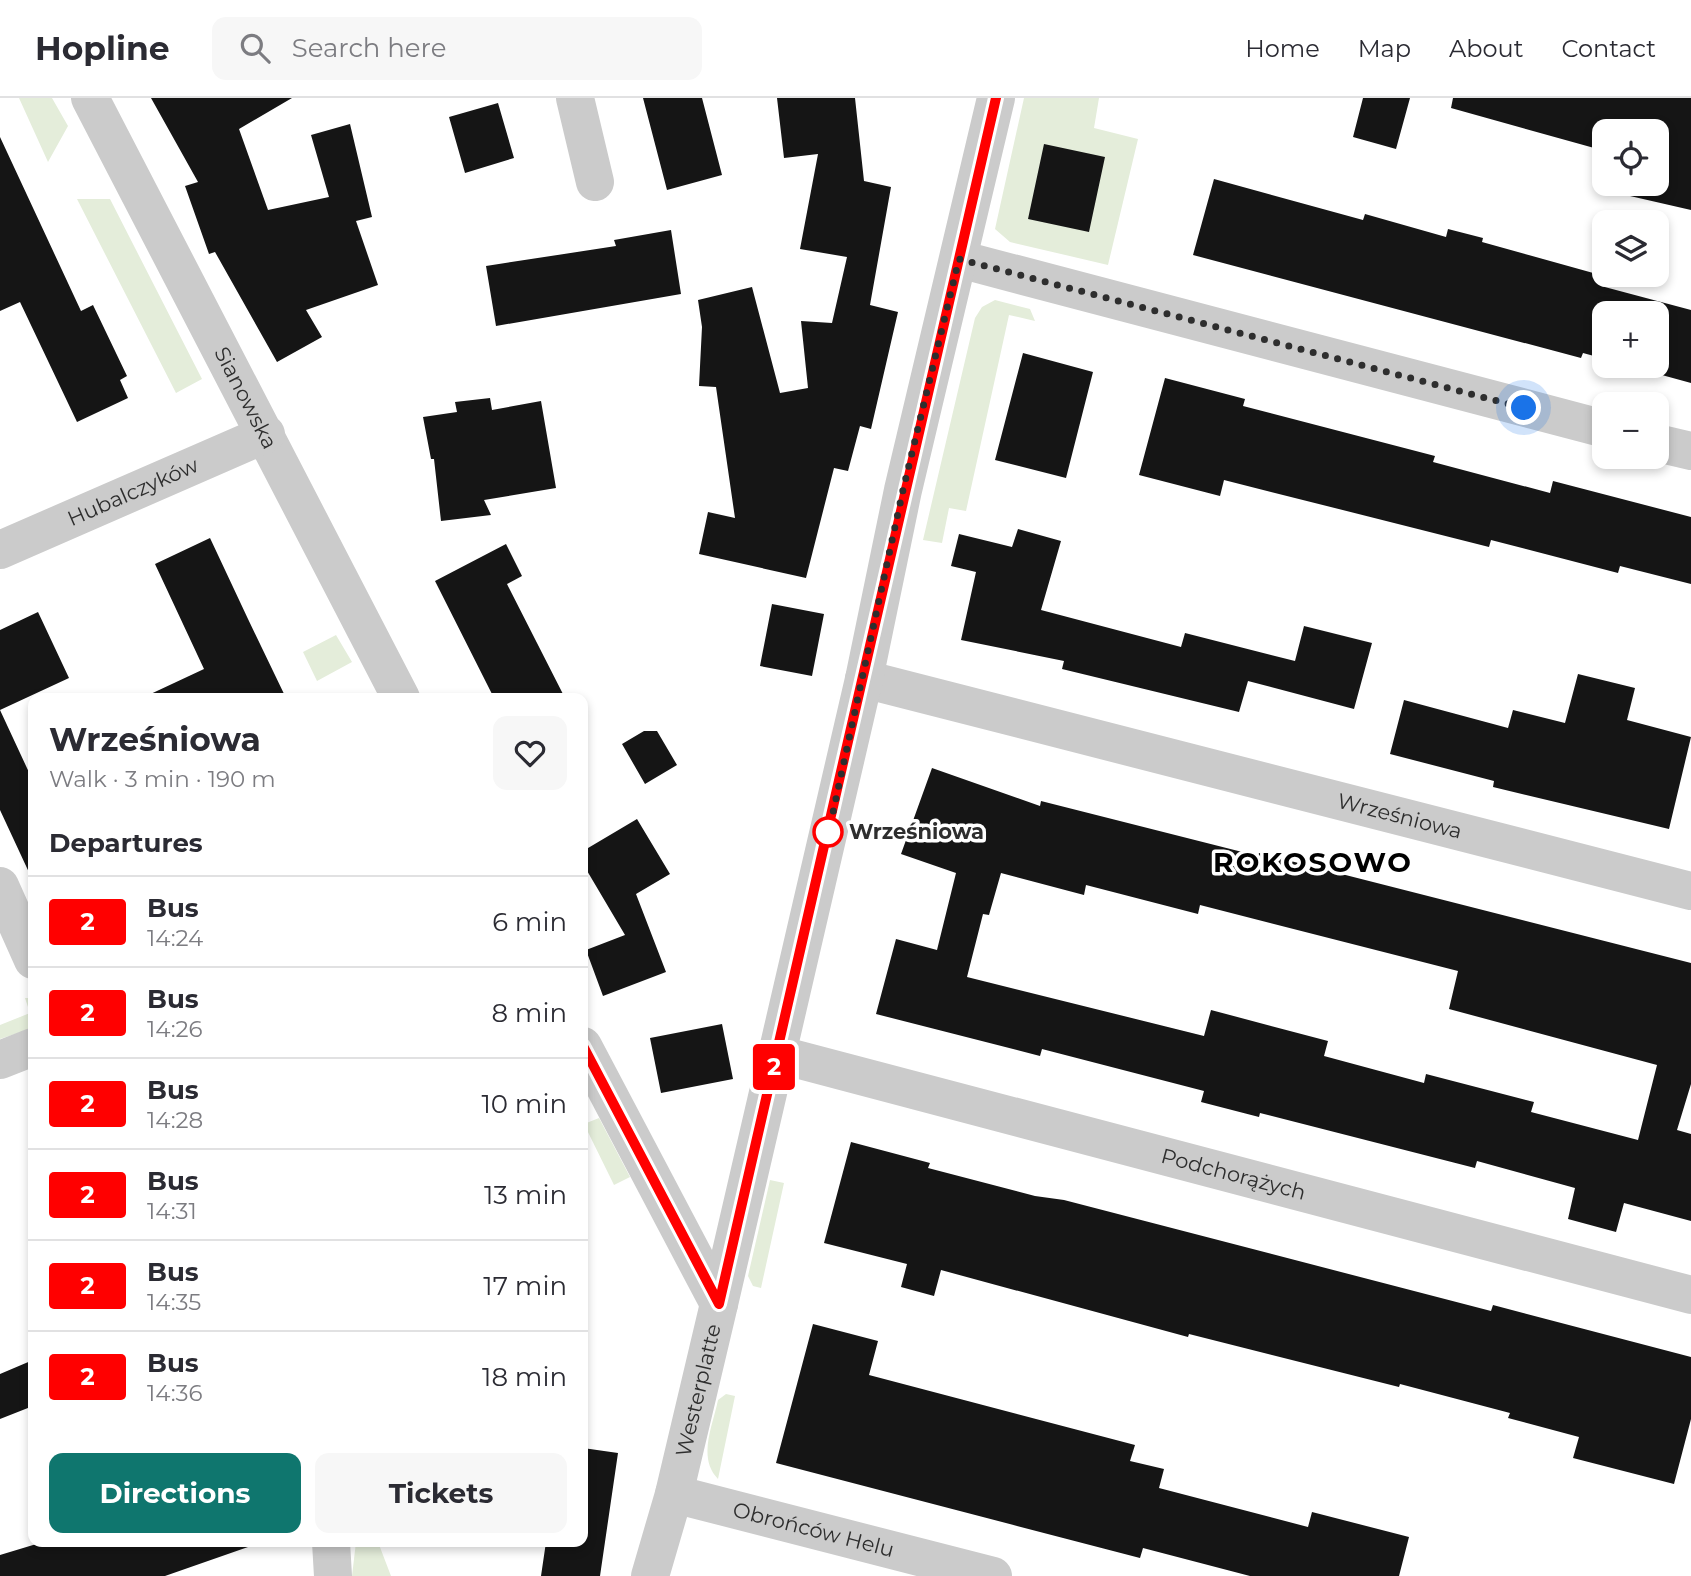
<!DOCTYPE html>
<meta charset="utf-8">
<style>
:root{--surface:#fff;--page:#f7f7f7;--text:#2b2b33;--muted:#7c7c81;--line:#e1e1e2;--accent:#0f766e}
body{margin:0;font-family:Montserrat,sans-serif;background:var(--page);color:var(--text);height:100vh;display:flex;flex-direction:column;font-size:26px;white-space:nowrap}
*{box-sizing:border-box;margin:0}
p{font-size:23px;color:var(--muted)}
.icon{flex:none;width:38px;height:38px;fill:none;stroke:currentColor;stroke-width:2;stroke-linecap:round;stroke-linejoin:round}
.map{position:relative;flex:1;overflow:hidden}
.side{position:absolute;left:28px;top:595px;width:560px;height:854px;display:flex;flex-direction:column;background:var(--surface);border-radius:14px;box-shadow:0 4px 10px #0003}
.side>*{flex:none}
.badge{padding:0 14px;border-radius:5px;font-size:24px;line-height:46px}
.controls{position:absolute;left:1592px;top:21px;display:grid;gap:14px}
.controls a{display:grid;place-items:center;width:77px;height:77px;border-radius:14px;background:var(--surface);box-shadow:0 4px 10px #0003;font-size:35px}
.you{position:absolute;width:35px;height:35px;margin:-18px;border:5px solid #fff;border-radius:50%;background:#1a73e8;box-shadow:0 0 0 10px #1a73e833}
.map>.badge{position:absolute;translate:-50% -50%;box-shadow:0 0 0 4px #fff}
h2{padding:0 21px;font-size:26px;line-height:63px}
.round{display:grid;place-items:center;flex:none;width:74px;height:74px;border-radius:14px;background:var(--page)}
.summary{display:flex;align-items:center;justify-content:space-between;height:119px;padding:0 21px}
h1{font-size:33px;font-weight:700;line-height:52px}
.cta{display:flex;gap:14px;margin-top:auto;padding:14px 21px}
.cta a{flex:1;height:80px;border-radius:14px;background:var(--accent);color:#fff;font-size:28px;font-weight:700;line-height:80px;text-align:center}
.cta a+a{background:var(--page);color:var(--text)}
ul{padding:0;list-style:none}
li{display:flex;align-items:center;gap:21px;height:91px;padding:0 21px;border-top:2px solid var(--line)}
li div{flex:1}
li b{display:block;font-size:26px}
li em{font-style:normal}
li .badge{min-width:77px;font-weight:700;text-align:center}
header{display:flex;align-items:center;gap:42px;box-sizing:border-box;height:98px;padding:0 35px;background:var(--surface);border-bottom:2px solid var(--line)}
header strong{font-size:33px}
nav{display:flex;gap:38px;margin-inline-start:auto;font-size:24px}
.search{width:490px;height:63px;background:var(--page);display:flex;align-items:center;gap:18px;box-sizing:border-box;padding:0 24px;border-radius:14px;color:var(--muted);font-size:26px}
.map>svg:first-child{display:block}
.green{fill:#e4edda}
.building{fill:#151515;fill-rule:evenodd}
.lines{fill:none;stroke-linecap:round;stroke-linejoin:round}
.minor{stroke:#cbcbcb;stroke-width:38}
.line-casing{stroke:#fff;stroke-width:16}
.line{stroke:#f00;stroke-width:10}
.walk{stroke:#2e2e2e;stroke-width:7;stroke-dasharray:0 12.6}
.stop-dot{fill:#fff;stroke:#f00;stroke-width:3.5}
.labels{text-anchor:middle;stroke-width:7;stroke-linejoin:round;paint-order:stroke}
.street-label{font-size:21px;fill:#2e2e2e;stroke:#fff}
.stop-label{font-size:21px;font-weight:bold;fill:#2e2e2e;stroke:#fff;text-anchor:start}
.district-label{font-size:28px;font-weight:bold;letter-spacing:2px;fill:#000;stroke:#fff}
</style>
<header>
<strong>Hopline</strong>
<div class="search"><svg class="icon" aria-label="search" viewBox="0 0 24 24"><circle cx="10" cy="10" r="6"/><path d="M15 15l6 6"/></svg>Search here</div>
<nav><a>Home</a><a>Map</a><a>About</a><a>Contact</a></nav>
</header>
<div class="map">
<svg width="1691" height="1478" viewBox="0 0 1691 1478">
<rect width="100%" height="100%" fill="#fff"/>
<path class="green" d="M19 0H52L68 28 48 64Z
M1024 0H1099L1094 30 1138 41 1108 167 1010 144 995 131Z
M77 101H110L202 281 176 295Z
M995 202 1030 211 1035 223 1009 217 966 413 949 410 942 445 923 442 975 220 982 209Z
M336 537 352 564 317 583 303 554Z
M25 900H33V930L0 941V927L30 915Z
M599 1020 630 1079 614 1087 584 1026Z
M770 1082 784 1085 761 1190 753 1188 748 1178Z
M726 1296 735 1298 718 1381C697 1360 713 1327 718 1302Z
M356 1444H378L391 1478H352Z"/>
<path class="building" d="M151 0H292L239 31 268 112 329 99 311 37 350 26 372 119 356 123 378 187 306 212 322 239 277 264 215 154 209 156 185 88 198 84Z
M643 0H702L722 77 667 92Z
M777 0H855L864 83 891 89 870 207 898 214 871 331 860 328 848 373 834 370 806 480 699 456 708 414 735 420 716 289 699 288 702 229 698 202 752 189 780 295 808 290 801 223 832 225 847 159 800 151 818 56 784 60Z
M1363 0H1410L1396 51 1353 39Z
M1453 0H1691V112L1630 98 1633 86H1657V33H1605V53L1451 10Z
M498 5 514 60 465 75 449 19Z
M0 39 81 213 93 207 127 278 120 282 128 300 77 324 20 204 0 213Z
M1044 46 1105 59 1089 134 1028 121Z
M1214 81 1363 122 1365 116 1446 139 1448 131 1483 140 1482 144 1604 178 1601 188 1691 212V285L1629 268H1657V215H1605V261L1583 255 1581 260 1193 157Z
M671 132 681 196 496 228 486 168 616 148 614 142Z
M1023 255 1093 274 1066 380 995 362Z
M1165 280 1245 301 1243 308 1435 358 1433 364 1550 395 1553 383 1691 419V486L1620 468 1618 475 1491 442 1489 449 1224 382 1220 398 1139 377Z
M490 300 492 312 541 303 556 390 484 402 491 417 441 423 434 361H431L423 319 457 314 455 304Z
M1018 431 1061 443 1041 512 1181 549 1185 535 1295 563 1304 528 1372 545 1354 611 1248 583 1239 614 1062 571 1064 563 961 542 976 474 951 468 959 436 1012 449Z
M210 440 248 521 286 600H142L204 571 155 466Z
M506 446 522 478 507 486 565 600H494L435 483Z
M772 506 824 516 812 578 760 568Z
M38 514 69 580 0 612 33 683V783L0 712V532Z
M1578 576 1635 590 1627 622 1691 639 1669 731 1493 689 1494 683 1390 656 1404 602 1508 630 1513 612 1565 625Z
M644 633H657L677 667 645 686 622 646Z
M932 670 1040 708 1041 703 1258 758 1259 755 1691 865V986L1677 1032 1691 1036V1123L1624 1105 1616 1134 1568 1121 1575 1090 1477 1063 1475 1070 1260 1015 1259 1019 1201 1004 1204 993 1042 951 1040 958 876 916 896 841 937 852 956 775 901 756ZM1001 775 1084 797 1086 787 1198 816 1200 807 1458 873 1449 911 1657 967 1638 1042 1531 1014 1534 1004 1426 976 1424 985 1324 958 1328 943 1211 912 1204 938 967 879 983 816 989 817Z
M637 721 670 776 636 796 666 874 603 898 586 852 625 837 583 766V753Z
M722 926 733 981 661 995 650 940Z
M851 1044 930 1065 928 1070 1035 1098 1064 1102 1491 1213 1493 1207 1691 1259V1321L1674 1386 1573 1360 1579 1339 1508 1320 1510 1315 1400 1286 1399 1289 1189 1236 1188 1239 941 1172 934 1198 901 1189 907 1166 824 1145Z
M813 1226 878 1243 869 1277 1135 1347 1130 1363 1164 1371 1159 1390 1308 1429 1312 1414 1409 1439 1399 1478H1250L1143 1450 1140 1460 776 1365Z
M33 1262V1308L0 1321V1276Z
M583 1350 618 1355 600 1478H541L546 1444H583Z
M43 1444H248V1449L165 1478H0V1457Z"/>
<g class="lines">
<g class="minor">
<path id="s1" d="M90 0 401 600"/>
<path d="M575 0 595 84"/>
<path d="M959 161 1605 331"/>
<path d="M1657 345 1691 353"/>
<path id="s2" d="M0 452 266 336"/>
<path id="s3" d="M864 581 1691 793"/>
<path d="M0 788 33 862"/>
<path d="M583 948 719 1206"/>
<path id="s4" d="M777 956 1691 1197"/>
<path d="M0 962 33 949"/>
<path id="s5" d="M674 1396 993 1478"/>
<path d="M331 1444 333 1478"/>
<path id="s6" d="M650 1478 674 1396 719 1206 864 581 903 392 996 0"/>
</g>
</g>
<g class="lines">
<defs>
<path id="line" d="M583 948 719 1206C812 804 902 402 996 0"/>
</defs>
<use href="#line" class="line-casing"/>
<use href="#line" class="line"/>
<path class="walk" d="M828 734 827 742 903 392 959 161 1524 310"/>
</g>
<circle class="stop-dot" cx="828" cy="734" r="14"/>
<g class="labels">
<g class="street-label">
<text dy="7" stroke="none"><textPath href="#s1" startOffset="338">Sianowska</textPath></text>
<text dy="7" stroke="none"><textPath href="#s2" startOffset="145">Hubalczyków</textPath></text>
<text dy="7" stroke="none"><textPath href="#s3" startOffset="553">Wrześniowa</textPath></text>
<text dy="7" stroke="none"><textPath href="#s4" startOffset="472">Podchorążych</textPath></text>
<text dy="7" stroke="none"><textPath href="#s6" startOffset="192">Westerplatte</textPath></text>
<text dy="7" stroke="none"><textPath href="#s5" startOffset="144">Obrońców Helu</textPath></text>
</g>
<g class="stop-label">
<text x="849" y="741">Wrześniowa</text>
</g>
<g class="district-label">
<text x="1313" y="774">ROKOSOWO</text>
</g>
</g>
</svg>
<div class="controls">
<a><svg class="icon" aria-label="locate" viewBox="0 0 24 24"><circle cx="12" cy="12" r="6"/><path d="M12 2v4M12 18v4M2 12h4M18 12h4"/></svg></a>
<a><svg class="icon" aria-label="layers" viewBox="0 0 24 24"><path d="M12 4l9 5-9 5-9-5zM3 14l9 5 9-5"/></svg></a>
<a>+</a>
<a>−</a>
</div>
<div class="you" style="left:1524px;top:310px"></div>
<b class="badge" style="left:774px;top:969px;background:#f00;color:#fff">2</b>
<section class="side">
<div class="summary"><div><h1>Wrześniowa</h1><p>Walk · 3 min · 190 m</p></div><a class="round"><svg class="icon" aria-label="heart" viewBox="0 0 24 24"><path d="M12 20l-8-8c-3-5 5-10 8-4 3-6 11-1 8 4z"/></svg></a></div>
<h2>Departures</h2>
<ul>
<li><span class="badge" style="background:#f00;color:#fff">2</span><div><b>Bus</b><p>14:24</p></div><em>6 min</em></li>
<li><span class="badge" style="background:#f00;color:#fff">2</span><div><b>Bus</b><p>14:26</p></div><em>8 min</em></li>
<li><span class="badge" style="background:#f00;color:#fff">2</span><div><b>Bus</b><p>14:28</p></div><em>10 min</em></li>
<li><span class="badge" style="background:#f00;color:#fff">2</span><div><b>Bus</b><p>14:31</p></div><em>13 min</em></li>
<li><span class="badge" style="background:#f00;color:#fff">2</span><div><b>Bus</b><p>14:35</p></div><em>17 min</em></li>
<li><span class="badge" style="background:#f00;color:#fff">2</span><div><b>Bus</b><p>14:36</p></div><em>18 min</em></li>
</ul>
<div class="cta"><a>Directions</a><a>Tickets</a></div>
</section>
</div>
